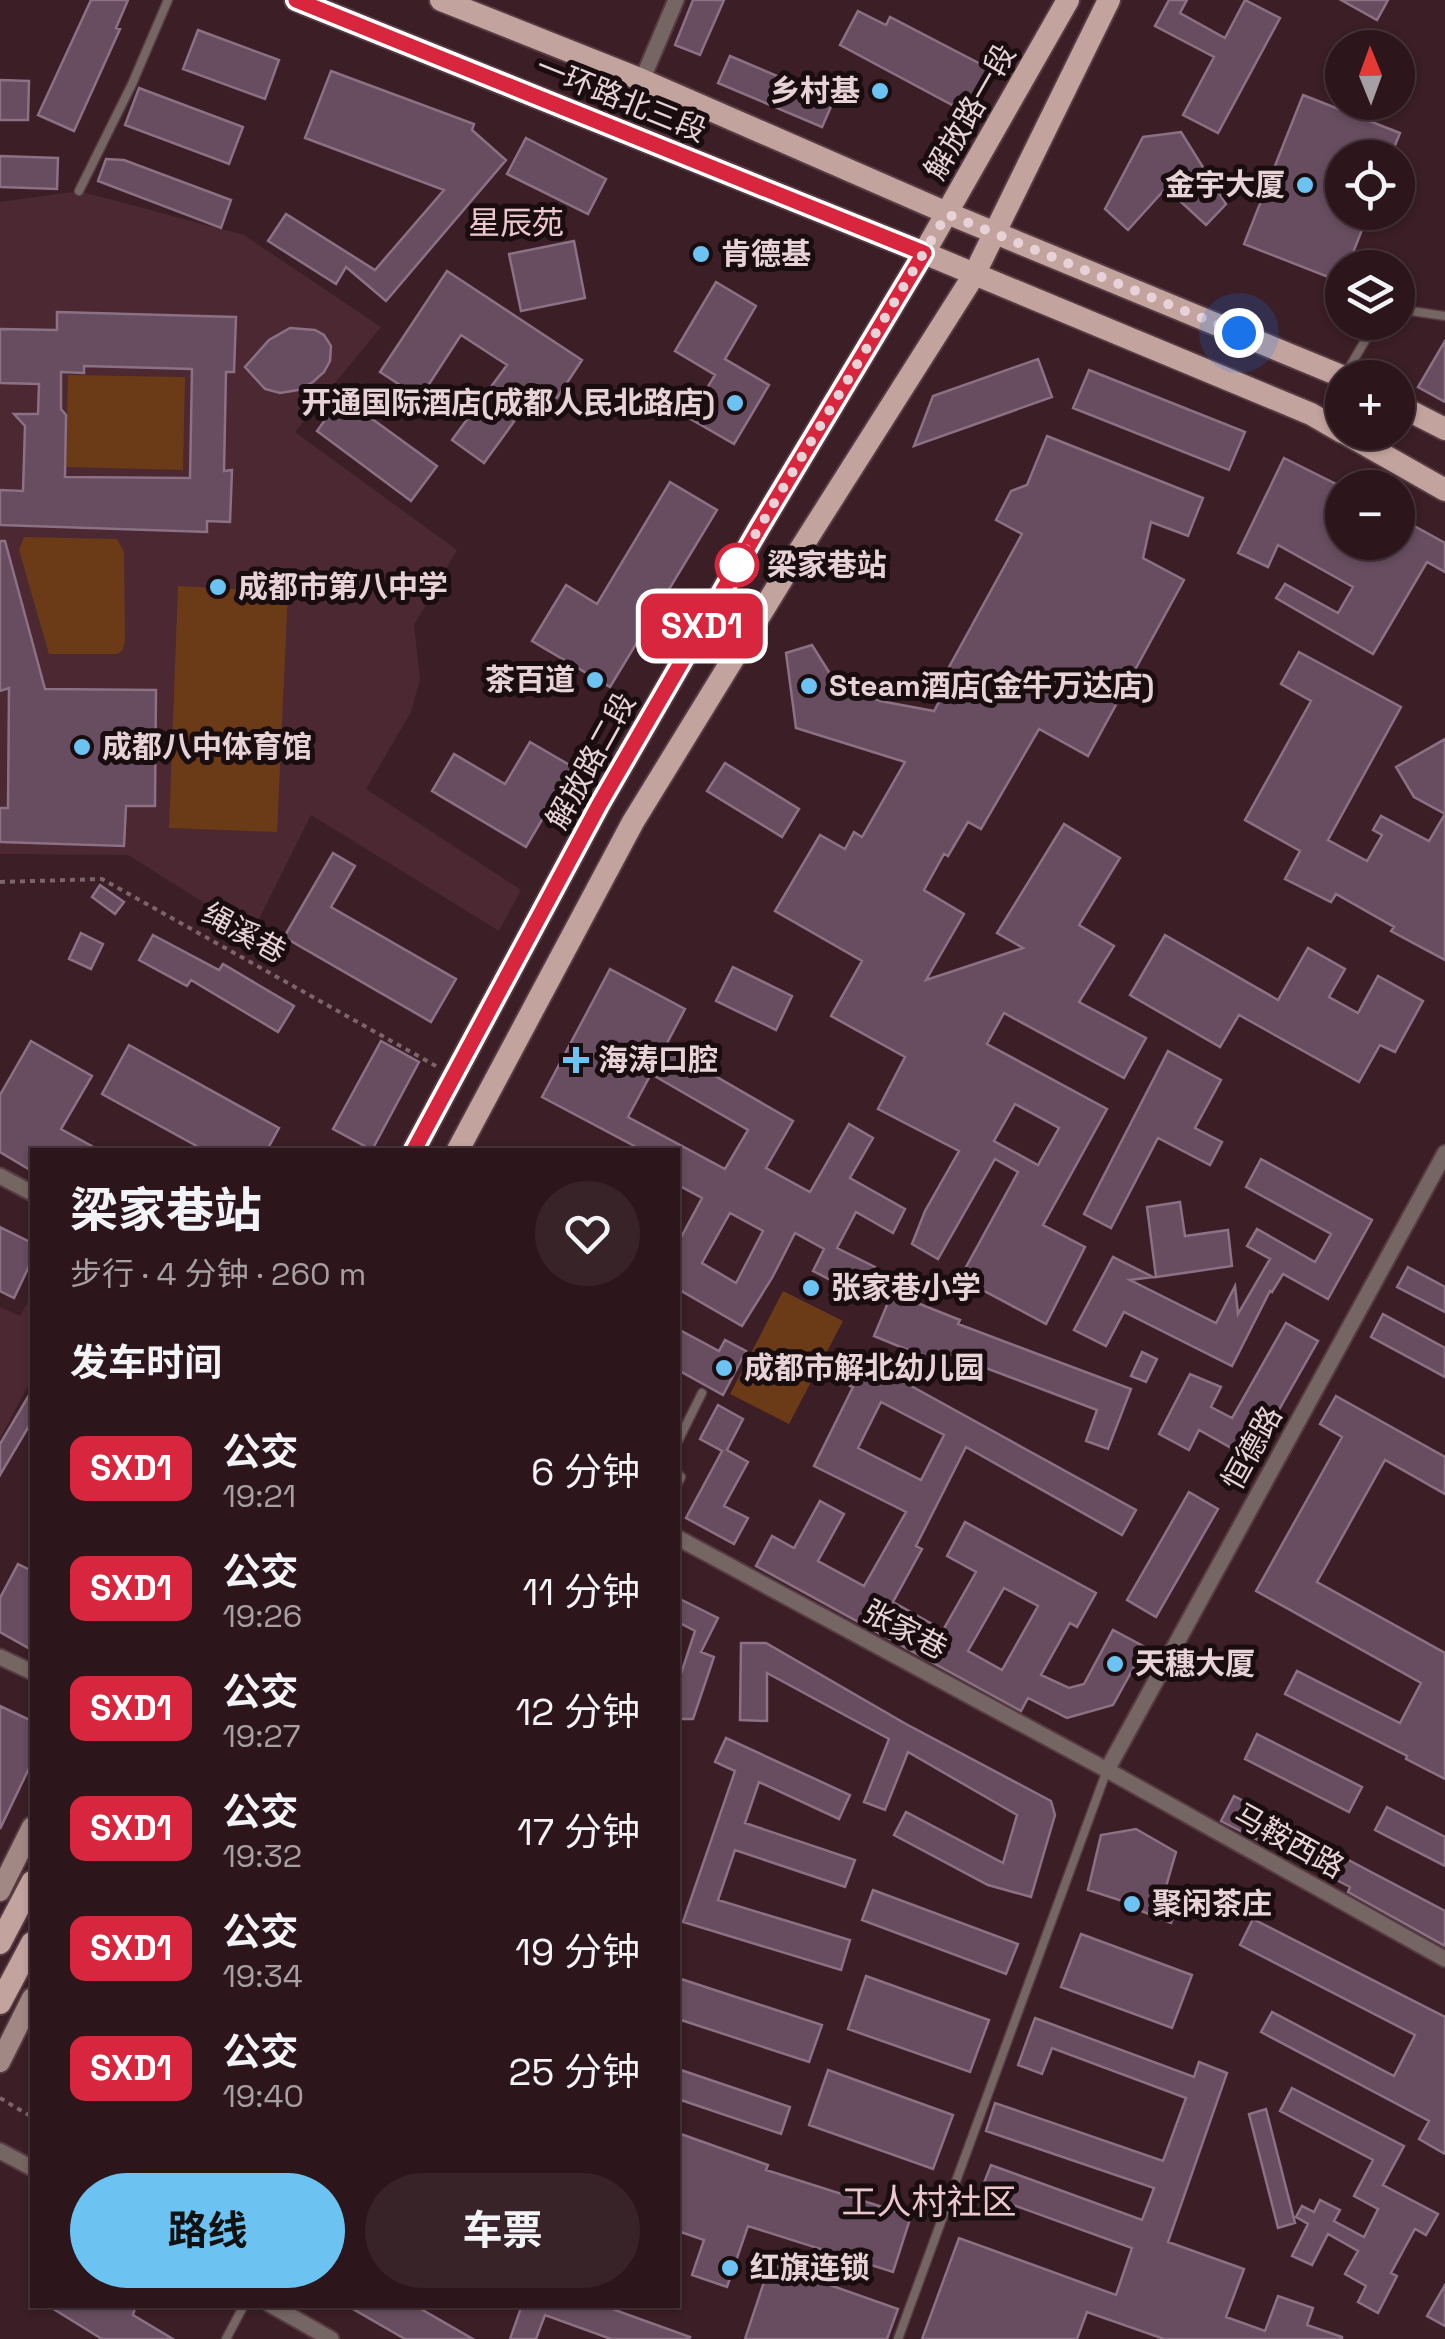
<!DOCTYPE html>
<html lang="zh">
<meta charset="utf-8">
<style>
:root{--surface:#2c161c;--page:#382329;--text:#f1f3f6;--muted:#a69fa3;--line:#48353b;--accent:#6cc3f2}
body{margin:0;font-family:"Space Grotesk","Noto Sans SC",sans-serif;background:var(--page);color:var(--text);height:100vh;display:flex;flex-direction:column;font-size:38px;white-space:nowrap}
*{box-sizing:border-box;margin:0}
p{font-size:32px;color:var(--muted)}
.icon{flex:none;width:55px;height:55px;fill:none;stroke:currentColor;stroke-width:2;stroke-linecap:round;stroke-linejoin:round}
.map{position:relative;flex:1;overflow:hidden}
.sheet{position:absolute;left:30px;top:1148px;width:650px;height:1160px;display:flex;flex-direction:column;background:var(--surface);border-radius:0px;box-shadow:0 2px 8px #0004,0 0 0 2px var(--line)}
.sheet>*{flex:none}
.badge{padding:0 20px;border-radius:15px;font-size:35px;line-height:65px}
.needle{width:65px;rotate:359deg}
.buttons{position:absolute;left:1325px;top:30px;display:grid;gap:20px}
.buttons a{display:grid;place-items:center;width:90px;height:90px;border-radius:50%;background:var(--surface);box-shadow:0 2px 8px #0004,0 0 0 2px var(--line);font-size:50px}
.you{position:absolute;width:50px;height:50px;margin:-25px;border:8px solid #fff;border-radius:50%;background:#1a73e8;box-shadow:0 0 0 15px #1a73e833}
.map>.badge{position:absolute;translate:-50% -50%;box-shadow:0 0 0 5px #fff}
h2{padding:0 40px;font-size:38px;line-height:90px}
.round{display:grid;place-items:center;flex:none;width:105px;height:105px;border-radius:52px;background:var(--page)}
.headline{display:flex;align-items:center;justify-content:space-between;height:170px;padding:0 40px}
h1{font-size:48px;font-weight:700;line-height:75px}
.button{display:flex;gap:20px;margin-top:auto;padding:20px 40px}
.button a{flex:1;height:115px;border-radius:60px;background:var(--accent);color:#111;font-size:40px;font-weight:700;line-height:115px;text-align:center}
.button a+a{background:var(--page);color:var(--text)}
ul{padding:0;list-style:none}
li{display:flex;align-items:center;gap:30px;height:120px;padding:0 40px}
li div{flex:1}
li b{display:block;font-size:38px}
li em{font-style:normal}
li .badge{min-width:110px;font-weight:700;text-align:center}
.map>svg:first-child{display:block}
.built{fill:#4b2832}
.green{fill:#6b3b17}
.building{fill:#674d5f;stroke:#8c7084;stroke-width:2.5;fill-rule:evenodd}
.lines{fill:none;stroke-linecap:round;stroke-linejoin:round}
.lane-casing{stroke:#573b42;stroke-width:11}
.street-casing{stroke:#573b42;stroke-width:19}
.secondary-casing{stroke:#573b42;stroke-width:24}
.primary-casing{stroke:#573b42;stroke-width:26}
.path{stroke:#7d636a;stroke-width:4;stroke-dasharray:5 5;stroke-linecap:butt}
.lane{stroke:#756663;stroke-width:8}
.street{stroke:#756663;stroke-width:15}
.secondary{stroke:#a18884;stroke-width:20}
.primary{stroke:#c3a39e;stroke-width:22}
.line-casing{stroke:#fff;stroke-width:22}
.line{stroke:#d7263d;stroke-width:15}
.walk{stroke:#e7d3d7;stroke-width:10;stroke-dasharray:0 18}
.poi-dot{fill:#6cc3f2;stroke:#1a0d10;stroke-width:4}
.stop-dot{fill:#fff;stroke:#d7263d;stroke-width:5}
.labels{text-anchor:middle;stroke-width:10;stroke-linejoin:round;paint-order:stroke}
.poi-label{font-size:30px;font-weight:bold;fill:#e7d3d7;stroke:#1a0d10;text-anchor:start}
.street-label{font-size:30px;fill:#e7d3d7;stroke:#1a0d10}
.stop-label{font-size:30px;font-weight:bold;fill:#e7d3d7;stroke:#1a0d10;text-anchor:start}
.neighbourhood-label{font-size:32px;fill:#ecc6ce;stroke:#1a0d10}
.quarter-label{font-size:35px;fill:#ecc6ce;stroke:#1a0d10}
</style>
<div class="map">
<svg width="1445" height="2339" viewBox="0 0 1445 2339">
<rect width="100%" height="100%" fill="#3b1e26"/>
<path class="built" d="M79 191 244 235 381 327 295 432 457 550 414 625 420 679 411 712 366 789 521 890 499 931 311 815 252 933 128 855 0 854V202Z
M32 1294V1378L0 1439V1307L20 1316Z"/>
<path class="green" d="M68 375 185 377 183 470 66 467Z
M24 537 117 539 124 552 125 642 122 651 117 654H49L19 550Z
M178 586 288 592 277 832 169 828Z
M783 1291 843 1321 789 1424 730 1394Z"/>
<path class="building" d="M91 0H128L116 28 120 29 74 131 38 115Z
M693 0H724L700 55 675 45Z
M1169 0H1187L1180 13 1225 38 1245 0 1280 18 1218 133 1183 115 1214 57 1155 26Z
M1341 0H1388L1377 20Z
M858 11 886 25 890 17 992 70 969 114 840 45Z
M198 30 279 60 265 99 183 69Z
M730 56 834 100 822 127 718 83Z
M331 71 474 124 472 130 506 160 386 301 346 267 336 284 268 241 286 214 375 270 444 190 305 138Z
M0 80 29 81 28 120H0Z
M139 88 243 127 229 164 125 125Z
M1303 95 1400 133 1390 158H1342V212H1369L1347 268H1342L1341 282 1244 244Z
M1181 132 1226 204 1206 225 1166 188 1128 230 1105 209 1143 137Z
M526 138 606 179 588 214 507 174Z
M0 156 58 158 57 189 0 187Z
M106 159 124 160 231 200 221 228 98 181Z
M574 241 585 298 521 311 509 254Z
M447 271 582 360 557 398 539 387 484 463 452 440 507 365 461 335 420 398 380 372Z
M716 282 756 306 725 359 769 385 734 444 689 418 715 375 675 351Z
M57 312 236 317 234 372H226L224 471 232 470 230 522 207 521V532L0 525V490L23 491 25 426 14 414H38L39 384 0 383V329L57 330ZM84 366 192 369 190 478 65 477 66 415 61 409V372L84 373Z
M290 328 315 330 324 335 331 346 330 361 324 372 313 382 298 390 280 393 265 389 245 367 269 340Z
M1445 341V402L1418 387Z
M1038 359 1052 397 914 446 933 396Z
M1089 370 1245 432 1229 470 1073 408Z
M342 397 437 466 411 501 317 431Z
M1047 436 1203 498 1188 536 1151 522 1143 558 1184 580 1088 756 1039 729 981 829 968 822 948 856 944 854 924 890 964 914 926 980 1023 948 997 933 1064 824 1120 858 1079 925 1114 946 1079 1002 1146 1038 1124 1078 1004 1013 987 1044 1107 1109 1043 1225 1085 1247 1046 1324 960 1278 1018 1172 995 1159 938 1259 912 1244 925 1211 959 1151 878 1109 905 1057 831 1016 862 961 775 911 820 835 845 849 854 832 862 837 905 762 796 728 786 653 812 645 832 677 880 701 934 711 950 682 943 678 1022 534 996 520 1011 491 1027 485ZM1015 1104 1059 1128 1038 1165 994 1141Z
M1284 458 1342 487V542H1398V517L1445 543V572L1427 562 1373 654 1276 598 1285 584 1338 613 1353 587 1278 545 1268 567 1238 553Z
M670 482 717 510 610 687 532 641 566 585 597 604Z
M0 541H5L45 689 156 690 155 806H126L124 846 0 842V808H8L9 688 0 691Z
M1299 652 1401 707 1328 840 1367 861 1382 835 1373 830 1381 816 1429 841 1445 814 1414 797 1396 767 1445 739V960L1391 931 1394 927 1336 894 1331 902 1285 879 1300 851 1245 820 1311 701 1281 684Z
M530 742 573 767 526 847 432 791 454 754 505 784Z
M725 763 799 809 782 837 707 791Z
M333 853 355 866 331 907 456 979 431 1022 284 937Z
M100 885 124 902 115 914 92 897Z
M81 933 103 944 91 969 69 959Z
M153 935 219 970 223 964 294 1006 278 1032 191 980 187 986 139 960Z
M1165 935 1278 1000 1308 948 1345 969 1329 997 1358 1013 1378 976 1423 1001 1395 1052 1380 1045 1359 1082 1239 1015 1220 1047 1130 995Z
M733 967 792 996 776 1030 716 1001Z
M610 969 685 1009 665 1047 793 1121 766 1168 810 1192 849 1124 873 1138 850 1178 905 1209 893 1233 856 1212 837 1248 875 1267 860 1295 813 1271 824 1249 795 1233 772 1278 742 1326 678 1289V1243L702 1198 678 1185V1150H642L542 1097ZM651 1074 748 1130 725 1169 628 1117ZM730 1213 763 1231 736 1283 702 1263Z
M31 1041 92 1076 61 1129 99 1150H32V1171L0 1152V1095Z
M381 1041 419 1062 372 1150 333 1129Z
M129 1045 279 1128 267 1150H204L102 1094Z
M1168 1051 1221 1080 1195 1128 1222 1142 1210 1165 1158 1138 1111 1228 1084 1214Z
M1261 1159 1372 1220 1328 1299 1283 1274 1272 1292 1270 1291 1232 1366 1124 1312 1106 1346 1074 1330 1113 1257 1153 1277 1130 1280 1216 1323 1235 1286 1238 1314 1270 1259 1247 1246 1257 1229 1315 1262 1331 1234 1246 1187Z
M1180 1202 1185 1236 1228 1230 1232 1266 1156 1277 1147 1207Z
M0 1227 32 1243V1260L14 1298 0 1291Z
M1408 1267 1445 1287V1312L1397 1287Z
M892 1293 960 1320 958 1324 1131 1389 1108 1449 1086 1441 1097 1410 946 1353 942 1364 874 1336Z
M1383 1314 1445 1348V1377L1371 1337Z
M1286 1323 1318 1341 1251 1459 1199 1430 1189 1450 1159 1434 1190 1374 1221 1387 1211 1407 1232 1418Z
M678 1329 719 1351 725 1340 746 1351 723 1395 678 1370Z
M1142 1352 1157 1359 1146 1382 1131 1376Z
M864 1360 1136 1510 1122 1535 966 1447 916 1546 922 1549 893 1602 943 1630 976 1572 947 1556 965 1522 1096 1593 1077 1627 1070 1623 1041 1675 1069 1688 1084 1684 1113 1630 1145 1647 1113 1705 1067 1718 1028 1698 1021 1711 756 1566 772 1536 794 1548 820 1501 844 1514 818 1561 864 1586 906 1512 814 1466 853 1387 850 1386ZM881 1402 944 1435 921 1480 858 1448ZM1004 1588 1038 1606 1002 1670 968 1651Z
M32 1390V1421L0 1475V1444Z
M1336 1396 1445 1457V1494L1385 1460 1317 1582 1445 1653V1779L1406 1759 1407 1756 1285 1694 1297 1671 1400 1723 1421 1683 1256 1591 1342 1437 1320 1424Z
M718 1405 743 1419 727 1450 748 1462 724 1506 748 1518 734 1544 686 1518 722 1451 700 1439Z
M1189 1492 1218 1509 1156 1617 1127 1600Z
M18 1564 32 1571V1650L0 1632V1598Z
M678 1598 718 1618 701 1652 714 1657 693 1719H678V1683L695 1631 678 1622Z
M741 1643H766L906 1724 1051 1801 1055 1815 1031 1897 988 1885 894 1835 906 1812 1003 1863 1017 1815 908 1752 885 1810 864 1802 889 1739 767 1673V1721L740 1720Z
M0 1706 32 1721V1762L0 1829Z
M1257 1734 1362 1787 1349 1812 1245 1759Z
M726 1738 850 1795 839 1819 759 1782 745 1823 855 1860 845 1887 735 1850 718 1900 850 1940 841 1970 683 1922 735 1771 715 1762Z
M1234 1796 1341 1851 1339 1855 1445 1911V1946L1348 1892 1350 1887 1221 1821Z
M1387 1807 1445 1837V1866L1375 1830Z
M1136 1829 1176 1852 1165 1890 1182 1897 1171 1923 1136 1909 1138 1906 1088 1890 1101 1835Z
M873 1890 1018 1944 1006 1974 862 1920Z
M1253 1919 1445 2017V2154L1419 2139 1429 2121 1261 2032 1272 2012 1394 2076 1415 2035 1240 1945Z
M1081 1934 1192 1975 1172 2028 1061 1987Z
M866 1976 989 2020 970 2072 848 2029Z
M678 1978 822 2025 809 2062 678 2019Z
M1035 2018 1194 2077 1199 2062 1227 2073 1168 2242 1244 2269 1226 2317 1265 2331 1278 2296 1313 2308 1307 2325 1342 2337V2339H1164L1087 2312 1077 2339H922L959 2238 1116 2295 1132 2248 980 2193 991 2165 1142 2220 1154 2188 986 2131 995 2103 1163 2161 1186 2098 1052 2048 1042 2074 1018 2065Z
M678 2069 790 2107 781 2134 678 2099Z
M828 2070 953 2115 933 2169 809 2125Z
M1292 2088 1404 2146 1383 2185 1438 2214 1426 2235 1415 2229 1391 2273 1397 2276 1378 2313 1358 2302 1366 2286 1345 2274 1358 2251 1328 2234 1312 2265 1292 2256 1308 2224 1296 2217 1302 2206 1314 2212 1320 2200 1340 2210 1334 2221 1364 2237 1378 2209 1354 2196 1373 2160 1280 2111Z
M1266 2109 1295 2223 1278 2228 1249 2114Z
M678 2133 768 2165 766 2170 911 2216 893 2272 748 2226 727 2287 692 2275 704 2240 678 2231Z
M770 2264 898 2309 887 2339H745Z
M1445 2285V2326L1427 2316Z
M47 2305H136L133 2315 173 2339H102Z
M346 2305H414L473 2339H405Z
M522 2305H601L690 2337 689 2339H611L545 2315 536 2339H510Z"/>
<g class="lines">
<defs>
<path id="lane" d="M79 191 132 84 168 0
M1398 309 1445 316
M1346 373 1376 322
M678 1441 702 1393
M678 1474 681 1477 678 1483
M226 2339 244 2305
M898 2339 1107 1770"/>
<path id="street" d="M642 80 676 0
M0 1176 32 1193
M678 1538 1107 1770 1445 1959
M0 1657 32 1672
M1107 1770 1445 1153
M0 2151 32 2168
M271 2305 331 2339"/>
<path id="secondary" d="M0 1891 32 1827
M0 2062 32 1998"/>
<path id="primary" d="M296 0 924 253 1311 414 1342 432
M441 0 642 80 947 213 1346 378
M1398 405 1445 429
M1343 432 1445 490
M414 1150 599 805 759 528 924 253 1068 0
M458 1150 633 822 798 553 974 275 1109 0
M0 1943 32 1882
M0 2003 32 1943"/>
</defs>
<use href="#lane" class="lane-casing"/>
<use href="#street" class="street-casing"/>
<use href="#secondary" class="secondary-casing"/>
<use href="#primary" class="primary-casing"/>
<path class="path" d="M0 882 102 879 436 1066
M0 2098 32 2117"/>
<use href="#lane" class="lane"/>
<use href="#street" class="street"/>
<use href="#secondary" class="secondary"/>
<use href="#primary" class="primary"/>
</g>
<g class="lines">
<defs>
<path id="line" d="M296 0 924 253 759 528 599 805 414 1150"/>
</defs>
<use href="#line" class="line-casing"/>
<use href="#line" class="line"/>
<path class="walk" d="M737 565 947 214 1239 333"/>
</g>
<g class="poi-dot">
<circle cx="880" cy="91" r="10"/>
<circle cx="1305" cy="185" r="10"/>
<circle cx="701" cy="254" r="10"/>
<circle cx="735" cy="403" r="10"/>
<circle cx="218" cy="587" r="10"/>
<circle cx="595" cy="680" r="10"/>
<circle cx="809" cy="686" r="10"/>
<circle cx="82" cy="747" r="10"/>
<path d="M571 1045h10v10h10v10h-10v10h-10v-10h-10v-10h10z"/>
<circle cx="811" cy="1288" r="10"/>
<circle cx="724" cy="1368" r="10"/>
<circle cx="1115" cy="1664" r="10"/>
<circle cx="1132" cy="1904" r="10"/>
<circle cx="730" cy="2268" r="10"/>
</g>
<circle class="stop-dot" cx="737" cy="565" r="20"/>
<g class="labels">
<g class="poi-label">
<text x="860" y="101" text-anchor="end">乡村基</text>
<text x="1285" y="195" text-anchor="end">金宇大厦</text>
<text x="721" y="264">肯德基</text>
<text x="715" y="413" text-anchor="end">开通国际酒店(成都人民北路店)</text>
<text x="238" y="597">成都市第八中学</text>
<text x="575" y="690" text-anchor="end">茶百道</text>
<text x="829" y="696">Steam酒店(金牛万达店)</text>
<text x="102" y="757">成都八中体育馆</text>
<text x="598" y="1070">海涛口腔</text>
<text x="831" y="1298">张家巷小学</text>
<text x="744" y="1378">成都市解北幼儿园</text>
<text x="1135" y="1674">天穗大厦</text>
<text x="1152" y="1914">聚闲茶庄</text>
<text x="750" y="2278">红旗连锁</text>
</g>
<g class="street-label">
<text transform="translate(621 99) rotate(22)" y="10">一环路北三段</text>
<text transform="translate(970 112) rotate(-60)" y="10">解放路一段</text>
<text transform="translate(591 761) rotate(-61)" y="10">解放路二段</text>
<text transform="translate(244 933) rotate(29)" y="10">绳溪巷</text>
<text transform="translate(1252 1448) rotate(-61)" y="10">恒德路</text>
<text transform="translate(905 1630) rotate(28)" y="10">张家巷</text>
<text transform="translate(1289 1841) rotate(29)" y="10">马鞍西路</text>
</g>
<g class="stop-label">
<text x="767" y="575">梁家巷站</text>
</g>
<g class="neighbourhood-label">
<text x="516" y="234">星辰苑</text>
</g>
<g class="quarter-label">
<text x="929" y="2214">工人村社区</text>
</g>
</g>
</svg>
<div class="buttons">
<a><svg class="needle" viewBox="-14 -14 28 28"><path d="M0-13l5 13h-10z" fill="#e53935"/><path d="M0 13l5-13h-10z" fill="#a69fa3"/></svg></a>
<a><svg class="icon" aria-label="locate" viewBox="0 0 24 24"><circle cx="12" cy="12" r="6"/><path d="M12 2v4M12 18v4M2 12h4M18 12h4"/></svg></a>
<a><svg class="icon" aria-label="layers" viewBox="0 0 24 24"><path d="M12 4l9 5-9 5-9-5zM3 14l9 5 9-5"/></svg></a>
<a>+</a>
<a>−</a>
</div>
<div class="you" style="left:1239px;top:333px"></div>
<b class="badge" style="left:702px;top:626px;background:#d7263d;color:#fff">SXD1</b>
<section class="sheet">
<div class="headline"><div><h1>梁家巷站</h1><p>步行 · 4 分钟 · 260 m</p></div><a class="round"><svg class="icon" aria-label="heart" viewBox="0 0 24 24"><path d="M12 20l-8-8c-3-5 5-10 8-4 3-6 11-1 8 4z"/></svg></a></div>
<h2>发车时间</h2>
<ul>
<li><span class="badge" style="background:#d7263d;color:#fff">SXD1</span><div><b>公交</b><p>19:21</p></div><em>6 分钟</em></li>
<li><span class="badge" style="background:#d7263d;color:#fff">SXD1</span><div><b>公交</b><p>19:26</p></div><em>11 分钟</em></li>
<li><span class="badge" style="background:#d7263d;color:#fff">SXD1</span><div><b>公交</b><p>19:27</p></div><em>12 分钟</em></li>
<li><span class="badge" style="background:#d7263d;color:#fff">SXD1</span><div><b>公交</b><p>19:32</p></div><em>17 分钟</em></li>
<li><span class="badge" style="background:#d7263d;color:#fff">SXD1</span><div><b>公交</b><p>19:34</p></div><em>19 分钟</em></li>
<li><span class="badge" style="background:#d7263d;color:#fff">SXD1</span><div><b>公交</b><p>19:40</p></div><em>25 分钟</em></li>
</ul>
<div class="button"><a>路线</a><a>车票</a></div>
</section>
</div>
